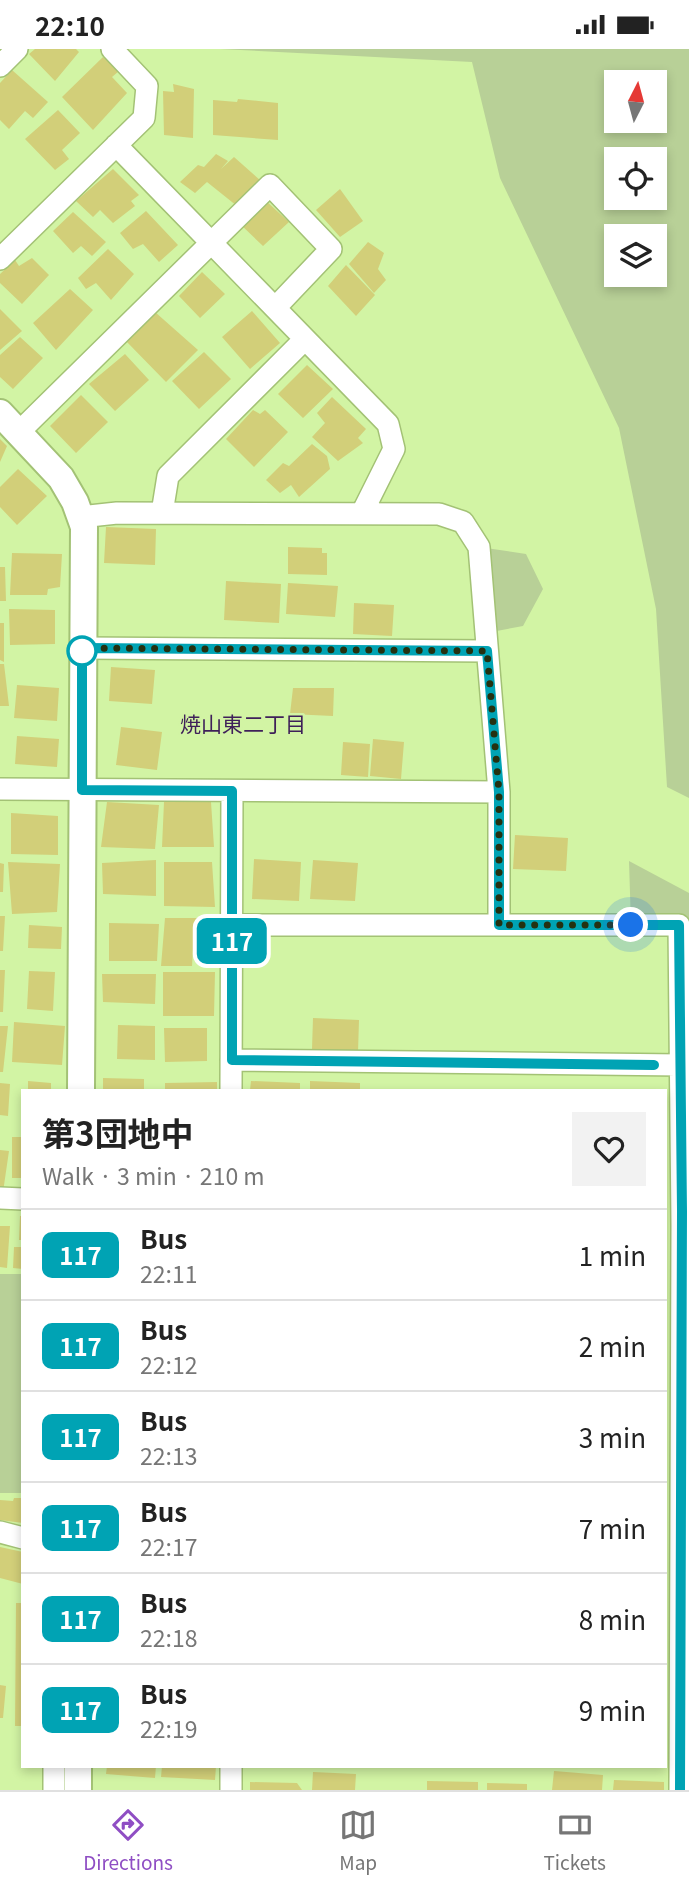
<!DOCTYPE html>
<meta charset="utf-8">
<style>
:root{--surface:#fff;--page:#f2f2f2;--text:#222;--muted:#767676;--line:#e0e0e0;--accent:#8f4ec4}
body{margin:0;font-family:Georgia,"Noto Sans JP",serif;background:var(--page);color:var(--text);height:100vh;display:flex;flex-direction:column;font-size:26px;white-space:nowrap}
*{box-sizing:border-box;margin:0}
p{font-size:23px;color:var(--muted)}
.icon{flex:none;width:38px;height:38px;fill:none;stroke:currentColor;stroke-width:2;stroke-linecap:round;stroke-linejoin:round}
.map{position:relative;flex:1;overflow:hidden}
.drawer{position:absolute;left:21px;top:1040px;width:646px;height:679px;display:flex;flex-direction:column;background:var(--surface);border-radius:0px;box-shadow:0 4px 10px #0003}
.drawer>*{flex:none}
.badge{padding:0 14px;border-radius:10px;font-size:24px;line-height:46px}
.needle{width:46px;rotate:6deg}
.controls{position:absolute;left:604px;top:21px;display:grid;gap:14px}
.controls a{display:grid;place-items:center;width:63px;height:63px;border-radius:0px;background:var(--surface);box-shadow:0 4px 10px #0003;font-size:35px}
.you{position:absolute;width:35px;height:35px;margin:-18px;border:5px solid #fff;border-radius:50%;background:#1a73e8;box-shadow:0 0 0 10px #1a73e833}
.map>.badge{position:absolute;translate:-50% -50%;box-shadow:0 0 0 4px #fff}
.round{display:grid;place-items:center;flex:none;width:74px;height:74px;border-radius:0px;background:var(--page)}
.overview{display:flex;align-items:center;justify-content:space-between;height:119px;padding:0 21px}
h1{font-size:33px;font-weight:700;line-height:52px}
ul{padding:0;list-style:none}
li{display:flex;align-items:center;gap:21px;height:91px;padding:0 21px;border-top:2px solid var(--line)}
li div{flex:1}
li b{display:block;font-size:26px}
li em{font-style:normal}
li .badge{min-width:77px;font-weight:700;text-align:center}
.status{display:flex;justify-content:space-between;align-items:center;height:49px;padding:0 35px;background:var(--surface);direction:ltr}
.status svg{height:19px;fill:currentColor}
.dock{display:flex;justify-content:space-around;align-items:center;height:98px;border-top:2px solid var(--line);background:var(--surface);font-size:19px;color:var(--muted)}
.dock a{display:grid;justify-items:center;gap:4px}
.dock .on{color:var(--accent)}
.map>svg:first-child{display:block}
.green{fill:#b8d097;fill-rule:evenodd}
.building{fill:#d2cf79}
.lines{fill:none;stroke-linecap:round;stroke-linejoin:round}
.minor-casing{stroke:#a3c275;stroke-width:24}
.tertiary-casing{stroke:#a3c275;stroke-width:30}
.minor{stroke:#fff;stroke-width:21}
.tertiary{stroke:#fff;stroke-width:26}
.line-casing{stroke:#fff;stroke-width:16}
.line{stroke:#00a3b4;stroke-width:10}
.walk{stroke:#253111;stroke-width:7;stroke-dasharray:0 12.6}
.stop-dot{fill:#fff;stroke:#00a3b4;stroke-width:3.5}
.labels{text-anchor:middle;stroke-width:5;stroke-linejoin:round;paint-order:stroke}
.neighbourhood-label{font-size:21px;fill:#3f2059;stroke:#d2f4a4}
</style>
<div class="status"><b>22:10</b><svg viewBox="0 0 49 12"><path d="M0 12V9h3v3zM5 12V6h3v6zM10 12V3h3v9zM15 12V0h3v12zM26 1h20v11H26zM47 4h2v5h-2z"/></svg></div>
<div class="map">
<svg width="689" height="1741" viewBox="0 0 689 1741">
<rect width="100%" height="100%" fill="#d2f4a4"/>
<path class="green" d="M220 0H689V749L667 738 656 560 619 379 500 129 472 13ZM654 33V72H616V33ZM654 110V149H616V110ZM616 187H654V226H616Z
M479 498 526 505 543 540 523 577 486 584Z
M629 812 689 844V987L679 876H631Z
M0 1225H23V1444H0Z"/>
<path class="building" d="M35 0H76L79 3 55 32 29 5Z
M103 8 119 22 112 28 127 44 93 81 62 48Z
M12 21 48 53 33 69 25 62 9 80 0 71V34Z
M173 35 194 40 193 89 164 86 163 42 174 43Z
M238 50 278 54V91L213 86V51L237 53Z
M58 61 80 84 62 101 69 110 55 121 25 90Z
M216 105 228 112 221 120 234 108 261 132 237 157 207 133 195 144 180 133 198 116 204 118Z
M113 120 139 146 131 152 135 157 113 174 100 161 93 168 76 152Z
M340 140 363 172 340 188 316 161Z
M265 151 289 173 263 197 239 174Z
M146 162 178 196 159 213 143 195 133 200 120 184Z
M73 163 106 193 92 207 81 197 73 204 53 182Z
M368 193 384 204 378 220 386 231 374 244 349 215Z
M108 200 134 225 111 251 96 234 86 240 78 229Z
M32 209 49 226 22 255 0 234V225L15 211 19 217Z
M346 216 375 246 356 267 328 237Z
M202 223 225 245 200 269 179 247Z
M70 240 93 261 56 301 33 274Z
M0 260 22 282 0 301Z
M252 262 280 294 250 320 222 288Z
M155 263 198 301 166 333 126 292Z
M20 288 43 309 13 340 0 328V306Z
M204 303 231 330 199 360 172 332Z
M125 305 149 331 115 362 89 335Z
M307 316 333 340 303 369 278 345Z
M81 346 108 373 76 404 50 377Z
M332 348 366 380 358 389 363 394 338 412 312 388 325 374 317 364Z
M253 361 260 365 265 361 288 383 254 418 226 390Z
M0 390 7 397 0 413Z
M312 395 327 407 330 420 299 448 291 436 280 444 266 431 283 414 289 417Z
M18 420 47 447 17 476 0 458V438Z
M106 478 156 480 155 516 104 514Z
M288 498 322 499V504H327V526L288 525Z
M12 504 62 505 60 538 48 540 47 546H10Z
M0 518H5L6 552H0Z
M226 532 281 535 279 574 224 571Z
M288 534 338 537 335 568 286 565Z
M354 554 394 556 392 587 353 585Z
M9 560 55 561V595L10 596Z
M0 574H4V613L0 611Z
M0 615H4L9 657H0Z
M111 618 155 621 152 655 109 652Z
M17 636 59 639 57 672 14 669Z
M293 639H334L333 667 290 665Z
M121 678 162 683 157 721 116 716Z
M17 687 59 690 57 718 15 715Z
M373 690 404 693 401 730 370 727Z
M343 693 370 695 368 728 341 726Z
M107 753 159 756 155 800 101 798Z
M164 753H211L214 798H162Z
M11 764 58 767V806L11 805Z
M515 786 568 789 566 822 513 820Z
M254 810 301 813 299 852 252 850Z
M156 811V847L103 845 102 814Z
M313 811 358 814 355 852 310 850Z
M8 813 60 815 57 863 12 865Z
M164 813H212L215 858 164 857Z
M0 814 4 815 3 843H0Z
M0 867H5L3 902H0Z
M165 869H200L193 900 192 917H161Z
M109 874 159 875 157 912H109Z
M29 876 62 878 61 900 28 899Z
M0 921H5L3 963H0Z
M29 922 55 923 53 962 27 960Z
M163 923H215L214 967H163Z
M102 925H156L155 955 103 953Z
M313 969 359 971 358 1003 312 1000Z
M14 973 65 977 62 1016 12 1013Z
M118 976 155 977V1011L117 1010Z
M0 977H8L3 1023H0Z
M164 979H207V1012L165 1013Z
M103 1029 144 1030V1041H103Z
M28 1032 51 1034V1041H28Z
M251 1032 300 1034V1041H250Z
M310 1032 360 1034V1041H310Z
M217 1033V1041H165V1034Z
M0 1034 10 1035 8 1067 0 1066Z
M12 1088H23V1129H12Z
M0 1101 9 1102 3 1143H0Z
M20 1167H23V1191H19Z
M0 1177H10L7 1219 0 1218Z
M14 1198H23V1220L13 1219Z
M14 1449H23V1474L0 1471V1451L13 1452Z
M0 1498 23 1503V1535L0 1529Z
M16 1554H23V1677H15Z
M0 1636 6 1637 3 1669H0Z
M107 1717H156L155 1729 106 1725Z
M162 1717H216L215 1731 161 1728Z
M554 1722 603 1726 602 1741H552Z
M313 1723 356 1725 355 1741H312Z
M614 1731 664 1733V1741H613Z
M427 1732 478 1733V1741H427Z
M250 1733 297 1734 302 1741H250Z
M487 1734 527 1735V1741H487Z"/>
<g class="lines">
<defs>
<path id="minor" d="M0 17 17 0
M116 96 388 375 394 400 362 464
M0 210 144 69 147 37 112 0
M19 383 270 136 331 200 275 259
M162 464 168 427 305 290
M80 468 117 464 439 465 463 473 479 498 499 743V876
M82 599 487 602
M0 740 499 743
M232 876H679L682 1177 680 1741
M231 1011 681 1016
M231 1041 232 742
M0 1149 23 1150
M0 1483 23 1489
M54 1741V1717
M231 1741V1717"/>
<path id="tertiary" d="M0 364 61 429 75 453 84 478 81 1041
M78 1741V1717"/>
</defs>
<use href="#minor" class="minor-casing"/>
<use href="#tertiary" class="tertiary-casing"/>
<use href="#minor" class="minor"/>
<use href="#tertiary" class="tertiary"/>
</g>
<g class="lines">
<defs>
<path id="line" d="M654 1016 232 1011V742L82 741V599L487 602 499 743V876H679L682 1162 680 1741"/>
</defs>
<use href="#line" class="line-casing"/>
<use href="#line" class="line"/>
<path class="walk" d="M82 602V599L487 602 499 743V876H631"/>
</g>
<circle class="stop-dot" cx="82" cy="602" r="14"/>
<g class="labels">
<g class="neighbourhood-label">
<text x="243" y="683">焼山東二丁目</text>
</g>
</g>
</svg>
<div class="controls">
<a><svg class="needle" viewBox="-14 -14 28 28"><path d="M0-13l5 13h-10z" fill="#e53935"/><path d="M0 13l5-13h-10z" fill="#767676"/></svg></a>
<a><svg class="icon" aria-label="locate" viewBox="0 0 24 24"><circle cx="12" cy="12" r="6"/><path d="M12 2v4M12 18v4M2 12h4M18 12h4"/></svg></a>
<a><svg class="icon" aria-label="layers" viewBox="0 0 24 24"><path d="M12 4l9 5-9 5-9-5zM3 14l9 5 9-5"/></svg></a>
</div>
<div class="you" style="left:631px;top:876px"></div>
<b class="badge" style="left:232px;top:892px;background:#00a3b4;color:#fff">117</b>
<section class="drawer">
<div class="overview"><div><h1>第3団地中</h1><p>Walk · 3 min · 210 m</p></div><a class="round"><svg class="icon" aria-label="heart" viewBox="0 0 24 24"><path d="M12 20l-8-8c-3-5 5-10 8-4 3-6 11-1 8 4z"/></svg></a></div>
<ul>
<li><span class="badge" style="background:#00a3b4;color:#fff">117</span><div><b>Bus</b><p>22:11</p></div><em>1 min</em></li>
<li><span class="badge" style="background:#00a3b4;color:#fff">117</span><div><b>Bus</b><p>22:12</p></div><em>2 min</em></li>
<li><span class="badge" style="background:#00a3b4;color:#fff">117</span><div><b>Bus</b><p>22:13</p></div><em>3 min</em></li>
<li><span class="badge" style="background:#00a3b4;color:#fff">117</span><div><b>Bus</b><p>22:17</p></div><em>7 min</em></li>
<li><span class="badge" style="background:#00a3b4;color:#fff">117</span><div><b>Bus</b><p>22:18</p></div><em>8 min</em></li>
<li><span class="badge" style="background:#00a3b4;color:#fff">117</span><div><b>Bus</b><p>22:19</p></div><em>9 min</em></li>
</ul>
</section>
</div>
<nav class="dock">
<a class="on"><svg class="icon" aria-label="directions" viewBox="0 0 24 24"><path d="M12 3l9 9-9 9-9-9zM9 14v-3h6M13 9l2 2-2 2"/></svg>Directions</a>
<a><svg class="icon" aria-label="map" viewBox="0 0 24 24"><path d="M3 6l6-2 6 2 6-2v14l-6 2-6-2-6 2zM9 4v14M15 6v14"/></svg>Map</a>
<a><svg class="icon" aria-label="tickets" viewBox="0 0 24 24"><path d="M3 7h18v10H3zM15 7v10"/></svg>Tickets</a>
</nav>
